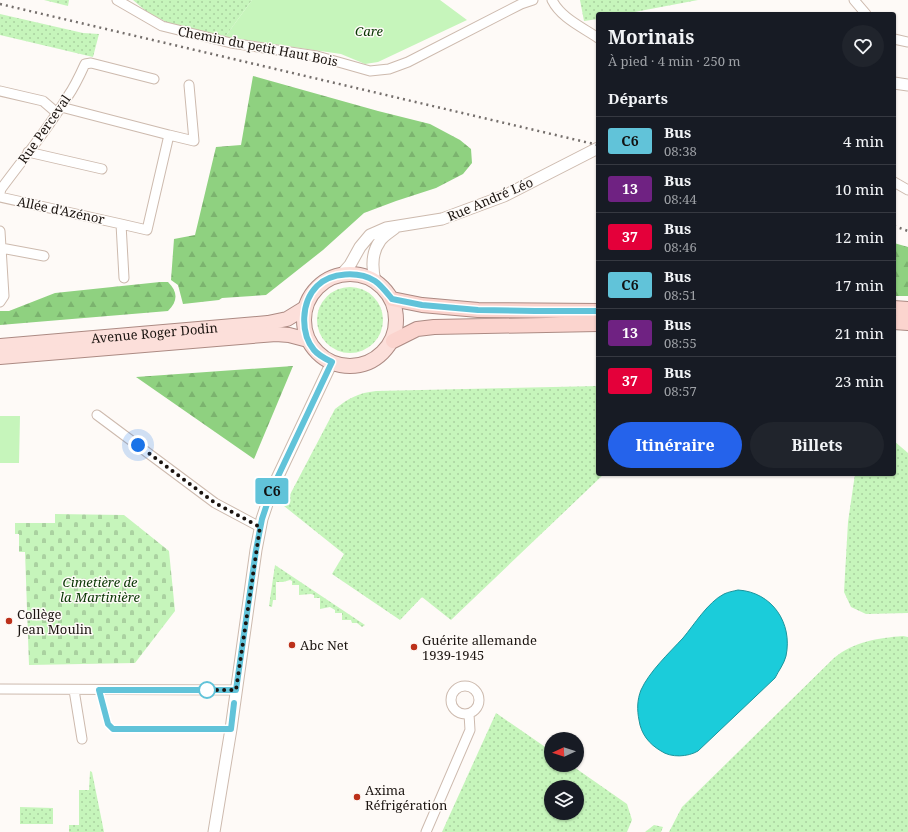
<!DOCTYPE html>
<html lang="fr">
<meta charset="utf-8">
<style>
:root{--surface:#171b24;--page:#20242c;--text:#f1f3f6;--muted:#9ea1a6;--line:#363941;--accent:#2563eb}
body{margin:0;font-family:"Noto Serif",serif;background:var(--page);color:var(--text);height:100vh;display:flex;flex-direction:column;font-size:15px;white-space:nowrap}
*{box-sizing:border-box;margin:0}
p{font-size:13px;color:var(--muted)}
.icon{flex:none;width:22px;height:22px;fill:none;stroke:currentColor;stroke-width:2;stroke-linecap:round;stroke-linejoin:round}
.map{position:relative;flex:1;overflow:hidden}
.details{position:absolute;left:596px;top:12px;width:300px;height:464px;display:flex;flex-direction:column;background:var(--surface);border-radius:4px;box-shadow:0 1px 3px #0004}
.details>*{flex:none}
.badge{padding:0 8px;border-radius:3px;font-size:14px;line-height:26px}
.needle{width:26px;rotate:267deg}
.buttons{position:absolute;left:544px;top:732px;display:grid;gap:8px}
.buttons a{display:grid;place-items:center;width:40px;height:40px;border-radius:50%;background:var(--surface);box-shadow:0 1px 3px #0004;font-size:20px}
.you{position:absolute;width:20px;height:20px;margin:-10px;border:3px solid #fff;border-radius:50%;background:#1a73e8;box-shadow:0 0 0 6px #1a73e833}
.map>.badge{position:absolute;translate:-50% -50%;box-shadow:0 0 0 2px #fff}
h2{padding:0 12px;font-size:15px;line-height:36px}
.round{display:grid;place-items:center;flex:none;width:42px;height:42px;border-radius:21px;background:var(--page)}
.overview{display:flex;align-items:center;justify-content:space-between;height:68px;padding:0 12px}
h1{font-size:19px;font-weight:700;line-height:30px}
.primary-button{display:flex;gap:8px;margin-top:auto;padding:8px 12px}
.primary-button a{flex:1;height:46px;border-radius:24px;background:var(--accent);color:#fff;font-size:16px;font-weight:700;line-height:46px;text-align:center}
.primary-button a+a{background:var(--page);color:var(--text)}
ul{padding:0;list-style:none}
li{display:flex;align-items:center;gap:12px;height:48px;padding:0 12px;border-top:1px solid var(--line)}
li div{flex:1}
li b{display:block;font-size:15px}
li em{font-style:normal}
li .badge{min-width:44px;font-weight:700;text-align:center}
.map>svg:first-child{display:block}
.grass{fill:url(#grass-dots);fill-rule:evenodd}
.forest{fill:url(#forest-firs)}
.cemetery{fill:url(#cemetery-stones)}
.green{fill:#c6f5bb}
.water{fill:#1bccda;stroke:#1b959d}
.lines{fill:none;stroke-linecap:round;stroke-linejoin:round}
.minor-casing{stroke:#cdbaae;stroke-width:11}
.tertiary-casing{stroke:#cdbaae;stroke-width:13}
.primary-casing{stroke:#ac8a83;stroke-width:16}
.trunk-casing{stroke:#ac8a83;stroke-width:16}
.minor{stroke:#fff;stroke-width:9}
.tertiary{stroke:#fff;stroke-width:11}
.primary{stroke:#fcdfda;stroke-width:14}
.trunk{stroke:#fbd4ce;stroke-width:14}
.rail{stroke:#756f6c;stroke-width:2.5;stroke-dasharray:2 4;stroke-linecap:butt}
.line-casing{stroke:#fff;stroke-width:9}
.line{stroke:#61c3d9;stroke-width:6}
.walk{stroke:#1b1410;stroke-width:4;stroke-dasharray:0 7.2}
.poi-dot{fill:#bc301a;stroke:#fefaf7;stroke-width:1.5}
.stop-dot{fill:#fff;stroke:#61c3d9;stroke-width:2}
.labels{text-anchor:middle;stroke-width:3;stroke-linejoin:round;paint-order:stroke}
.park-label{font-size:13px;font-style:italic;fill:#073400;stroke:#fefaf7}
.street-label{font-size:13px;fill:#1b1410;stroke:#fefaf7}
.poi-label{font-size:13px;fill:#1b1410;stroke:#fefaf7;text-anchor:start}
</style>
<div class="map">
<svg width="908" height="832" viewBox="0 0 908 832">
<defs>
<pattern id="grass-dots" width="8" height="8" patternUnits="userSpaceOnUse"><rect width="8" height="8" fill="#c6f5bb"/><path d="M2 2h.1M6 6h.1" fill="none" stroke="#aad1a0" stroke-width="1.8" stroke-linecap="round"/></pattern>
<pattern id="forest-firs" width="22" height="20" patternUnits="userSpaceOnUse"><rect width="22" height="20" fill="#8fd180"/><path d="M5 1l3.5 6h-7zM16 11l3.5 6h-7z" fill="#7bb36e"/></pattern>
<pattern id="cemetery-stones" width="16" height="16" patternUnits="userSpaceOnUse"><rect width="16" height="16" fill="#c6f5bb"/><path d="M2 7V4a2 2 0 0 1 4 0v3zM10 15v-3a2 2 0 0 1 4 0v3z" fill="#aad1a0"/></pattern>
</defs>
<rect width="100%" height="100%" fill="#fefaf7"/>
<path class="grass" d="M44 0H69L68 6Z
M133 0H252L225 37 172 25 147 12Z
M580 0H698L624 14H598V19L584 21Z
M0 14 83 33 99 34 93 57 0 35Z
M317 320a33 33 0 1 1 66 0a33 33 0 1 1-66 0Z
M598 386V474H604L451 620 422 597 400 620 332 574 344 554 284 506 335 409C349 398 358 393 376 391Z
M894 441 908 453V613L866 614 851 607 844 592 848 522 855 474H894Z
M275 565 365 625 362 627 357 623H352L351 620H342V613H335V610L330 607 320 609V598H314V595L311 594 299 595V585H292V581L290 580 283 582H276V600H273L272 607 269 606Z
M903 636 908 637V832H669L682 807 834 658C853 642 878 638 903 636Z
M496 713 551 751V765H571L627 804 632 820 627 832H442ZM551 787H577V813H551Z
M90 771 92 772 104 832H69V825H79V790H89Z
M20 807 53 808V824H20Z
M654 825 663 827 661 832H645Z"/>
<path class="forest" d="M253 76 378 111 430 124 460 140 471 149 472 163 463 174 436 188 396 201 364 213 323 250 266 295 222 298 219 300 183 304 178 285 171 280 174 239 195 235 216 147 241 145Z
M894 243 908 247V296H894Z
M160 282H168C178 292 178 301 168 311L0 325V311H9L55 293Z
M293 366 254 459 136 377Z"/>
<path class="cemetery" d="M55 514 124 515 169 551 175 611 135 663 29 665 25 552H19V534H15V523H55Z"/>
<path class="green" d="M252 0H440L467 20 378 62 365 64 341 54 225 37Z
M0 416H20L19 463H0Z"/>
<path class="water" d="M738 590C772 592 793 623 786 656 784 664 779 670 775 678L698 751C688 757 671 758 661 751 649 744 641 734 639 720 637 710 637 700 641 690 649 672 669 653 683 638 694 625 708 602 724 594 728 592 734 591 738 590Z"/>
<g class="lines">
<defs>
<path id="minor" d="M117 0 162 26 231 43 317 56 370 71 389 69 408 62 521 4 533 0
M552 0C561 18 582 27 598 38
M854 0 866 14
M894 39 908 42
M0 91 43 101 57 113
M61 107 169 135
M28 152 102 169
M894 182 908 190
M0 193 1 189C24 158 48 129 68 96 75 86 80 75 85 64L91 63 154 79
M0 197 121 224
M0 231 4 296 0 302
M1 248 44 256
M124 278 121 224 147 230 169 135 194 141 189 85
M97 415 215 503 260 527
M451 700a14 14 0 1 1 28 0a14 14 0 1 1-28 0Z
M0 689 236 690
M74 690 82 739
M426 832 470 730 469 714"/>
<path id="tertiary" d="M894 83 908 85
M341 275 350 265 360 247 370 235 386 228 442 219 504 196 598 148
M375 281C372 268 371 253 380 241 383 236 390 232 395 228
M214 832 231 729 256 550 262 519 272 489 332 362"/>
<g id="primary">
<circle cx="350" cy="320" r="46"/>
<path id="s1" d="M0 346 268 323 287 319 305 308"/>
<path d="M0 357 276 334 289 335 308 340"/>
</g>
<path id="trunk" d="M392 299 422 305 478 310 598 311
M894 308 908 309
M894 322 908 323
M393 341 417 329 434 327 598 324"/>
</defs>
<use href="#minor" class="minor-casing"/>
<use href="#tertiary" class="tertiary-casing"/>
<use href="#primary" class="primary-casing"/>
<use href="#trunk" class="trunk-casing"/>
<use href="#minor" class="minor"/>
<use href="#tertiary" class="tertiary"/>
<use href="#primary" class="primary"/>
<use href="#trunk" class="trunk"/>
<path class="rail" d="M0 4 598 145
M894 226 908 231"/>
</g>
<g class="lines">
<defs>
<path id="line" d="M234 703 231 729H113L108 724 99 690H236L256 550 262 519 272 489 332 362C326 359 319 356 314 350 300 333 301 302 317 286 331 272 359 271 375 281 381 285 387 293 392 299L422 305 478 310 535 311H598"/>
</defs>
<use href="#line" class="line-casing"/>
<use href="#line" class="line"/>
<path class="walk" d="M138 445 215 503 260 527 236 690H207"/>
</g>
<g class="poi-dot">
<circle cx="9" cy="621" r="4"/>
<circle cx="292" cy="645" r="4"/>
<circle cx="414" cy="647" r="4"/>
<circle cx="357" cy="797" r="4"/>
</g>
<circle class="stop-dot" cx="207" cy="690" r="8"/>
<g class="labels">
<g class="park-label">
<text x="369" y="36">Care</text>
<text x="100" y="587">Cimetière de<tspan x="100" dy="15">la Martinière</tspan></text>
</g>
<g class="street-label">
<text transform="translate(258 46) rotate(11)" y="5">Chemin du petit Haut Bois</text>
<text transform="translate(44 129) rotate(-55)" y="5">Rue Perceval</text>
<text transform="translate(490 199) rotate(-23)" y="5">Rue André Léo</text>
<text transform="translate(61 210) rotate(12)" y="5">Allée d'Azénor</text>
<text dy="5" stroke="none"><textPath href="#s1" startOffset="155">Avenue Roger Dodin</textPath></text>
</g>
<g class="poi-label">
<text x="17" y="619">Collège<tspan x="17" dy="15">Jean Moulin</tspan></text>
<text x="422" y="645">Guérite allemande<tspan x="422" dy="15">1939-1945</tspan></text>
<text x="300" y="650">Abc Net</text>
<text x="365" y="795">Axima<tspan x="365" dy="15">Réfrigération</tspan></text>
</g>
</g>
</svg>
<div class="buttons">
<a><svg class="needle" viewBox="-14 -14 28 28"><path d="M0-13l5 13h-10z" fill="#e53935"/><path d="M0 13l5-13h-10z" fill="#9ea1a6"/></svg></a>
<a><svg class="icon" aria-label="layers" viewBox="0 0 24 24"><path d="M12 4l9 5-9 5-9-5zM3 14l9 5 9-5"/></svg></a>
</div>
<div class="you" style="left:138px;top:445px"></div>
<b class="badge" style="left:272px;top:491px;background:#61c3d9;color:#111">C6</b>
<section class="details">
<div class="overview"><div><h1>Morinais</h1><p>À pied · 4 min · 250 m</p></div><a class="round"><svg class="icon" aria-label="heart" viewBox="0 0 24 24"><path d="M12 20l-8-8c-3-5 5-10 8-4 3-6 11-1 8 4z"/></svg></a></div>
<h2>Départs</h2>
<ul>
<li><span class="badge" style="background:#61c3d9;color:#111">C6</span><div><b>Bus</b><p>08:38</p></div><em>4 min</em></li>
<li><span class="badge" style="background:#6f2282;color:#fff">13</span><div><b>Bus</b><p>08:44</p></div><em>10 min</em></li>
<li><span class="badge" style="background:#e4003a;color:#fff">37</span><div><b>Bus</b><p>08:46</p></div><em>12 min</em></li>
<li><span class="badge" style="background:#61c3d9;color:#111">C6</span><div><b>Bus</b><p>08:51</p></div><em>17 min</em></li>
<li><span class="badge" style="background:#6f2282;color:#fff">13</span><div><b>Bus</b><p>08:55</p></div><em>21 min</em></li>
<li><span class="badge" style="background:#e4003a;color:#fff">37</span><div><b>Bus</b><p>08:57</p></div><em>23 min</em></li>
</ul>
<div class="primary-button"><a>Itinéraire</a><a>Billets</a></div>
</section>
</div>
